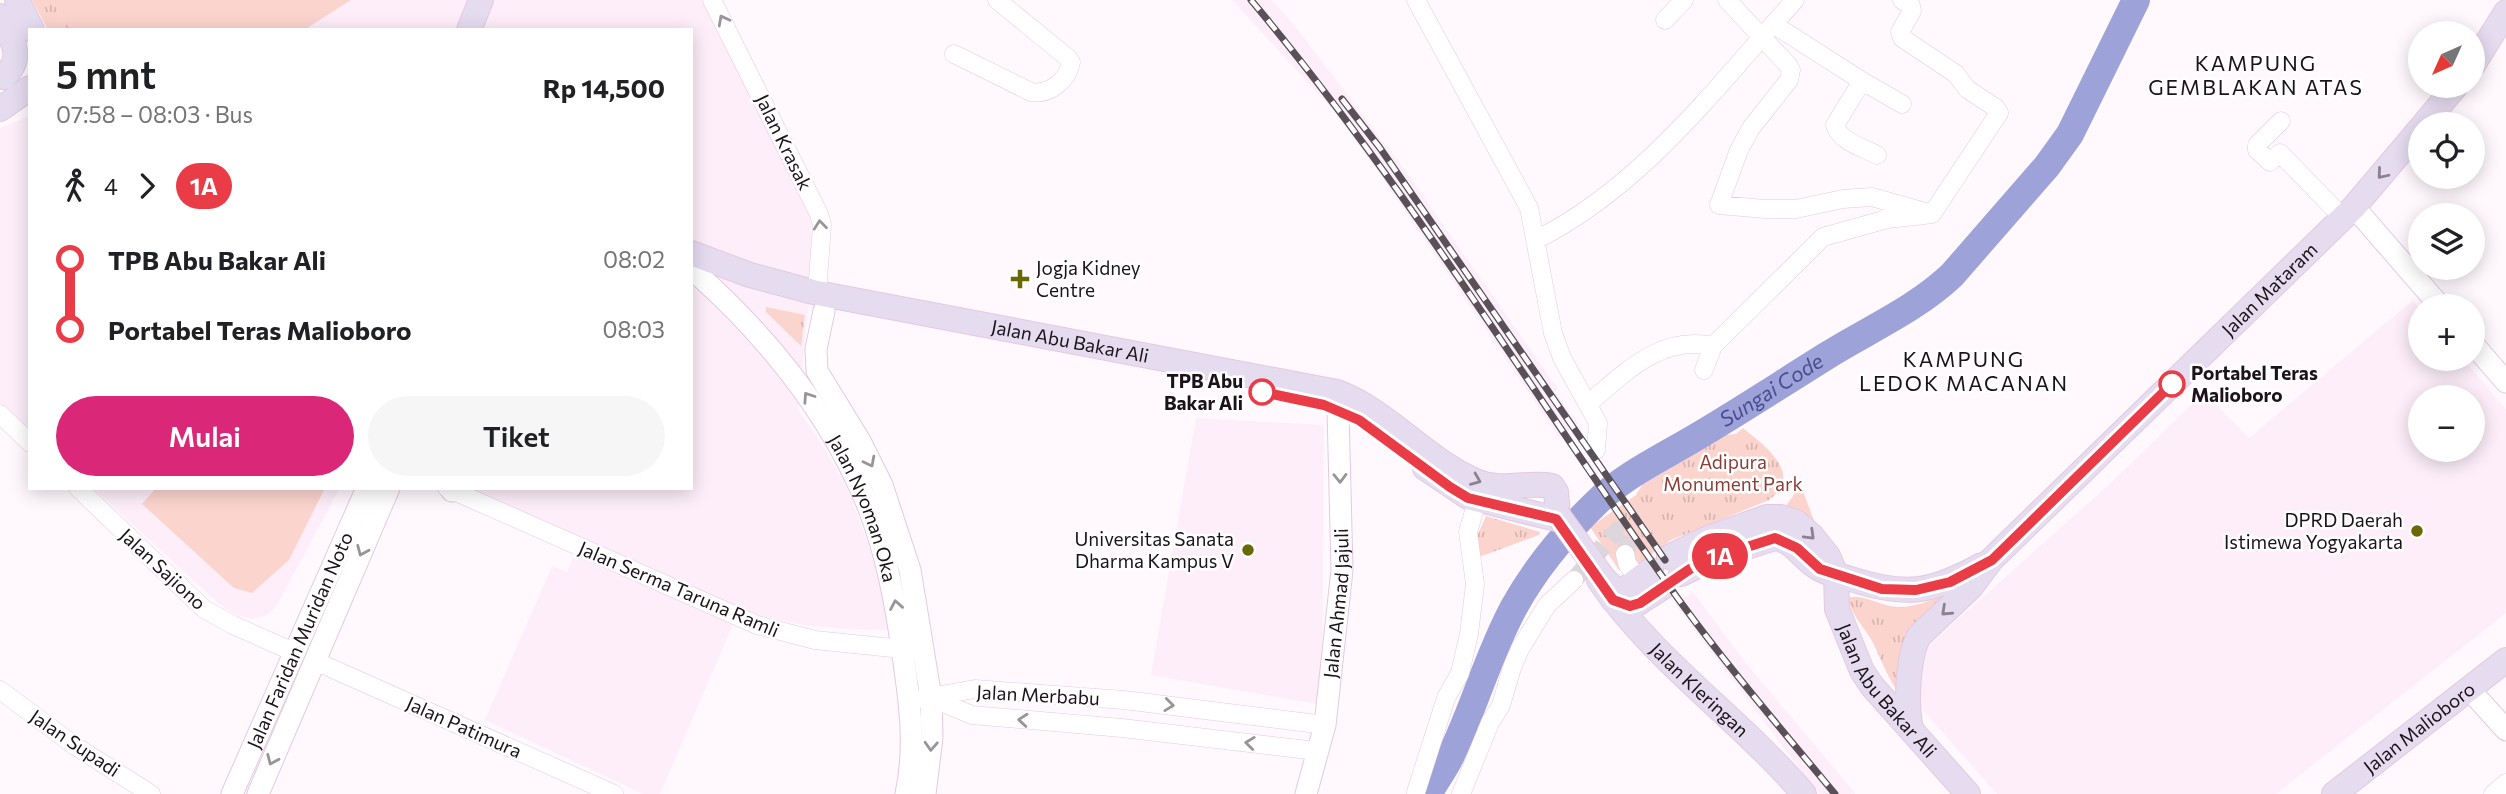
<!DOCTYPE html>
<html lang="id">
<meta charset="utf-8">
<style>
:root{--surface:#fff;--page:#f6f6f6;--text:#202124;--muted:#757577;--accent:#db2777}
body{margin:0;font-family:Commissioner,sans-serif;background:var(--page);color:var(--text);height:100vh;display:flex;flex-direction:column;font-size:26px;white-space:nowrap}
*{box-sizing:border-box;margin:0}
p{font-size:23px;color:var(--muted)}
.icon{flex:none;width:38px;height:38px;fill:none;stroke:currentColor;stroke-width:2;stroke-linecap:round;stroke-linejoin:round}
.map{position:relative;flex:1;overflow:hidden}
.side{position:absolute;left:28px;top:28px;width:665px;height:462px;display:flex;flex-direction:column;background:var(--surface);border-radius:0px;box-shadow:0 4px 18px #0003}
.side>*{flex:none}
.badge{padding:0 14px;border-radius:23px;font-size:24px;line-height:46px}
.needle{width:46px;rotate:225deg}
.tools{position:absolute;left:2408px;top:21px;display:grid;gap:14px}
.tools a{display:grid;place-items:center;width:77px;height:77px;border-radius:50%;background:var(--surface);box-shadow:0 4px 18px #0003;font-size:35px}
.map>.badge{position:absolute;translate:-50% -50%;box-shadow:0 0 0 4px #fff}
.legs{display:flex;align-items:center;gap:10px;height:77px;padding:0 28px;font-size:23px}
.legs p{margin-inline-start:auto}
.summary{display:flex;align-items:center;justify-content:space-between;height:119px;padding:0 28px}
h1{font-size:38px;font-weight:600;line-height:52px}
.cta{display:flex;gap:14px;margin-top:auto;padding:14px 28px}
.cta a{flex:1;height:80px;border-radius:42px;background:var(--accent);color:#fff;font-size:28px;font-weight:600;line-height:80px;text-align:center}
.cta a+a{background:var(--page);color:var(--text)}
ul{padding:0 28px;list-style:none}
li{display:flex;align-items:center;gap:24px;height:70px;font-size:26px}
li i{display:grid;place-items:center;width:10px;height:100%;margin:0 9px;background:currentColor}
li i::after{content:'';width:18px;height:18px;margin:-9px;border:5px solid;border-radius:50%;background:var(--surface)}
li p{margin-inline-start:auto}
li:first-child i{background:linear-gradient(#0000 50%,currentColor 0)}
li:last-child i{background:linear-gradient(currentColor 50%,#0000 0)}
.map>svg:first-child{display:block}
.built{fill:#fdeef9;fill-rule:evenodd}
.green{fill:#fcd4ce}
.park{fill:url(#park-tufts)}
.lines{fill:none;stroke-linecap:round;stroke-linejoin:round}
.river{stroke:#9da3d8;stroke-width:28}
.minor-tunnel{stroke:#ddd6dc;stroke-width:18;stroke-dasharray:18 9;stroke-linecap:butt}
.minor-casing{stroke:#e4c9de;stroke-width:19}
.tertiary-casing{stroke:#e4c9de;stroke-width:23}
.secondary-casing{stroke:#e4c9de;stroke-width:26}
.minor{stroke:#fff;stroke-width:18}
.tertiary{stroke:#fff;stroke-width:21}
.secondary{stroke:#e6dcf0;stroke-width:24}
.rail-casing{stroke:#5a5158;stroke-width:7}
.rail{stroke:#fff;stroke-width:4.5;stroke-dasharray:13;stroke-linecap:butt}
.secondary-bridge-casing{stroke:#e4c9de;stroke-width:26;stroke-linecap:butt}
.secondary-bridge{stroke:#e6dcf0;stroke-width:24}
.oneway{stroke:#999498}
.oneway2{stroke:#8b8190}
.line-1-casing{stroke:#fff;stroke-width:16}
.line-1{stroke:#e93c46;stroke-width:10}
.poi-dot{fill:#696803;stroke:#fff;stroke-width:2.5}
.stop-1-dot{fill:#fff;stroke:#e93c46;stroke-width:3.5}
.labels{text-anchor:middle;stroke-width:5;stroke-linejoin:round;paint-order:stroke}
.street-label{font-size:19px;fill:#1c121a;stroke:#fff}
.poi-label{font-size:19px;fill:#1c121a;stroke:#fff;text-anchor:end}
.stop-label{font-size:19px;font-weight:bold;fill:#1c121a;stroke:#fff;text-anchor:start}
.park-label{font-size:19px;fill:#8a3d35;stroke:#fff}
.neighbourhood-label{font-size:21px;letter-spacing:2px;fill:#1c121a;stroke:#fff}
.water-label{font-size:21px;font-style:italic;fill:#4a4d8f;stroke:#fff}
</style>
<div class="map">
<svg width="2506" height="794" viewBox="0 0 2506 794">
<defs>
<pattern id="park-tufts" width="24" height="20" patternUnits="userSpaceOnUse" patternTransform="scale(1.75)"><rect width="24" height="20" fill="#fcd4ce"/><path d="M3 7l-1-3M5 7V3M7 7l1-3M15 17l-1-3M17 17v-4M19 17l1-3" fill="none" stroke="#d7b5b0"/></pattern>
</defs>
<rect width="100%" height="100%" fill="#fff9fe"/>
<path class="built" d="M28 0H704L811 216 812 273 798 409 827 453 847 488 869 546 880 586 888 630 844 629 803 625 765 617 737 607 469 488H691V30H44Z
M1232 0H1272L1294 25 1402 166 1558 389 1555 392 1578 424 1559 437 1384 180 1335 112Z
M30 116V431L0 403V128Z
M2413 300 2420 309V359H2463L2506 409V613L2276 794H1997L1922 709 1920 688 1923 655 1928 646 2112 482 2204 392 2249 438ZM2420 397H2473V450H2420Z
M1196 418 1324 425 1322 705 1151 675Z
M93 488H340L276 607 267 615 252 619 234 614 218 603Z
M575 553 734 622 660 794H643L485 720 552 566 567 572Z
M1693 592 1745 662 1856 794H1820L1806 777 1675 604Z"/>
<path class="green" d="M52 0H351L304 30H70Z
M156 488H325L289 560 252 593 234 588 142 504Z"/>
<path class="park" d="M32 0H52L70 30H48Z
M766 307 805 315 801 346 766 312Z
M1743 428C1762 444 1806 474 1769 500L1671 540 1628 571 1619 570 1590 527 1636 495 1642 485 1724 435 1736 434Z
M1798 482 1800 483 1817 529 1802 512 1785 507 1793 496Z
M1486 516 1540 532 1539 535 1482 556 1479 555 1475 541Z
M1949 593 1900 695C1888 679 1881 659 1872 641 1864 627 1850 613 1848 598 1862 593 1880 606 1896 607 1914 608 1932 600 1949 593Z"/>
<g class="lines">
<path class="river" id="s1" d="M1428 794C1436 780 1446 767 1452 753 1475 705 1489 653 1514 607 1535 569 1565 533 1596 503 1623 476 1661 458 1693 439 1739 412 1783 383 1828 355 1870 329 1916 309 1952 275L2047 166 2070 134 2136 0"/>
<path class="minor-tunnel" d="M1574 580 1611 537 1619 530 1627 533 1630 537 1625 554"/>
<defs>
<path id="minor" d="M712 0 819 214 822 225 817 293
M1416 0 1529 208 1553 333 1562 358 1598 423 1596 450
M1727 0 1788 65 1791 70 1789 80 1751 128 1739 150 1719 205 1765 209H1796L1843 199 1872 197 1932 214
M1902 0 1911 6 1912 11 1900 32 1902 38 1956 74 1967 89 1996 108 1999 113 1932 214
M1665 20 1684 0
M1773 24 1862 81 1835 125C1839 141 1864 148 1877 155
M954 54 1031 92C1050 95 1068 80 1071 62L1068 58 997 0
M1862 81 1902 104
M2281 121 2257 145V150L2270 162 2280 153 2343 218
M1536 240C1643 186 1716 87 1795 0
M1713 346 1823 237 1887 219 1925 215
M1589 403C1626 372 1660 335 1713 346L1704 370
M0 414 30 443
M78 488 204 609 233 625 296 653
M447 488 757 625 815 640 912 650
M1625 554 1627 563 1638 580
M315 661 614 794
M0 690 75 746 151 794
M931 698 972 715 1122 728 1317 751
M918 699 975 689 1124 700 1325 725
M1416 792 1446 698 1460 673 1469 634 1475 584 1468 532 1477 501
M1461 794 1490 723 1501 705 1512 668 1520 649 1547 605 1574 580
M2493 794 2506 783"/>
<g id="tertiary">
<path d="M2354 207 2440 306"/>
<path id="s2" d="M695 272C768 337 831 415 868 506 887 555 896 605 903 656 910 703 916 748 906 794"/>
<path d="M824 311 816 349 817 371 860 441 882 485 910 570 931 698 932 737 925 794"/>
<path d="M2473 344 2506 382"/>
<path d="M451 488 452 491"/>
<path d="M2469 689 2506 730"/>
<path id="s3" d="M232 794 367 488"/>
<path d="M258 794 389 488"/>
<path id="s4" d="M1306 794 1325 725 1342 570 1338 410"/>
</g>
<g id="secondary">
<path d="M17 0 32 30"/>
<path d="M0 16C11 39 26 56 4 77"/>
<path d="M469 30 481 0"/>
<path d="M2473 65 2506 12"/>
<path d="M0 109 30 88"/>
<path d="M2424 124 2456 86"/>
<path id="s5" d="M691 253 750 275 817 293 1337 392C1390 412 1425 460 1478 482 1502 492 1527 481 1552 486L1556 492 1558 515"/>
<path d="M1425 468 1468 497 1556 519"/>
<path id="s6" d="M1669 557 1708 538 1767 517H1781L1796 522 1812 536 1828 556 1836 575 1837 609 1862 671 1872 686 1968 794"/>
<path d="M1681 574 1716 557 1775 538C1794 541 1800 556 1815 566 1825 573 1839 576 1851 579 1906 597 1931 593 1982 565"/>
<path d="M1604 579 1617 591 1624 590 1651 570"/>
<path id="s7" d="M1599 580C1654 661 1740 719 1804 794"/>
<path d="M1613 600 1630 606 1635 605 1663 587"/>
<path id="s8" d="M1911 729C1906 705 1907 658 1919 636L1971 587 1991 560 2354 207 2420 129"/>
<path id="s9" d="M2334 794 2506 660"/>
</g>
</defs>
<use href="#minor" class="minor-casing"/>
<use href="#tertiary" class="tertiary-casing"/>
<use href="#secondary" class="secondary-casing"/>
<use href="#minor" class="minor"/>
<use href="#tertiary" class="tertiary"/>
<use href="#secondary" class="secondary"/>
<defs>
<path id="rail" d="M1251 0C1409 188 1537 401 1679 600 1728 667 1782 730 1835 794
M1342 99 1380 148 1665 560"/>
</defs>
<use href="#rail" class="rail-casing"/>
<use href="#rail" class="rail"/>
<defs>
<path id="secondary-bridge" d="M1558 515 1604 579"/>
</defs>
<use href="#secondary-bridge" class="secondary-bridge-casing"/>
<use href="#secondary-bridge" class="secondary-bridge"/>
</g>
<defs><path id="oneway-chevron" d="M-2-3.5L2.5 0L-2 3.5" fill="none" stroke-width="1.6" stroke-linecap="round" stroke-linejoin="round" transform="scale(1.75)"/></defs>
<g class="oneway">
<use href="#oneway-chevron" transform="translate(723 20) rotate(-118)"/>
<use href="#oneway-chevron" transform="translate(820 225) rotate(-96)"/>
<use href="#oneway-chevron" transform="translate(808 397) rotate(-124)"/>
<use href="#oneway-chevron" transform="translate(870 462) rotate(63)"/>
<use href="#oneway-chevron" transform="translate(1340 478) rotate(89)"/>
<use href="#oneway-chevron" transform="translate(362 551) rotate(113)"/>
<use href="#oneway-chevron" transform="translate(896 605) rotate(-100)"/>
<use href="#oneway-chevron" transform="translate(1169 705) rotate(7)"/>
<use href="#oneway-chevron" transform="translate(1023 720) rotate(-175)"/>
<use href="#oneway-chevron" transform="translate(1250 743) rotate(-173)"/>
<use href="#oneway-chevron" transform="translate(931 746) rotate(93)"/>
<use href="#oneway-chevron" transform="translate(272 760) rotate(113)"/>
</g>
<g class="oneway2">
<use href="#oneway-chevron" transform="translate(2382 174) rotate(130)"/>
<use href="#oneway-chevron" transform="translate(1476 480) rotate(22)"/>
<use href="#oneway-chevron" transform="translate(1810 535) rotate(44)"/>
<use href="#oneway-chevron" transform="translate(1946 611) rotate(137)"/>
</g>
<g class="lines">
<defs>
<path id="line-1" d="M1262 392 1324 405 1359 420 1450 487 1468 498 1556 519 1613 600 1630 606 1640 603 1690 569 1716 557 1775 538 1797 548 1820 569 1882 589 1916 590 1950 582 1992 560 2172 384"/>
</defs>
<use href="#line-1" class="line-1-casing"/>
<use href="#line-1" class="line-1"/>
</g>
<g class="poi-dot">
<path d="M1016.5 268.5h7v7h7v7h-7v7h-7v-7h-7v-7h7z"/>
<circle cx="2417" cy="531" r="7"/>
<circle cx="1248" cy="550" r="7"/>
</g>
<g class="stop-1-dot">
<circle cx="2172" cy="384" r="12"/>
<circle cx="1262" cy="392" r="12"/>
</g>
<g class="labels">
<g class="street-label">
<text transform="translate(784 142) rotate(64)" y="7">Jalan Krasak</text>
<text dy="7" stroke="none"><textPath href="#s8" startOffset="588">Jalan Mataram</textPath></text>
<text dy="7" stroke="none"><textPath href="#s5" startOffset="390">Jalan Abu Bakar Ali</textPath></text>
<text dy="7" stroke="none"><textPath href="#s2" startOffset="294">Jalan Nyoman Oka</textPath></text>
<text transform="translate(163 569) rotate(43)" y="7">Jalan Sajiono</text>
<text transform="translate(679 589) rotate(23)" y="7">Jalan Serma Taruna Ramli</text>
<text dy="7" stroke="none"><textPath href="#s4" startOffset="194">Jalan Ahmad Jajuli</textPath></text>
<text dy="7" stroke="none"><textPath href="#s3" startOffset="168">Jalan Faridan Muridan Noto</textPath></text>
<text dy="7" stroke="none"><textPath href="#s7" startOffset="149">Jalan Kleringan</textPath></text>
<text dy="7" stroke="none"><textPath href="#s6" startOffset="334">Jalan Abu Bakar Ali</textPath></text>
<text transform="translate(1038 695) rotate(3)" y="7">Jalan Merbabu</text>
<text transform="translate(464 727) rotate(24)" y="7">Jalan Patimura</text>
<text dy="7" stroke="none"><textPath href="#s9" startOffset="108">Jalan Malioboro</textPath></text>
<text transform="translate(75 743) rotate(34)" y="7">Jalan Supadi</text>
</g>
<g class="poi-label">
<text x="1036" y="275" text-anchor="start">Jogja Kidney<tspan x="1036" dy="22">Centre</tspan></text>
<text x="2403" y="527">DPRD Daerah<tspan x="2403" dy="22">Istimewa Yogyakarta</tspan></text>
<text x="1234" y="546">Universitas Sanata<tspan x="1234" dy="22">Dharma Kampus V</tspan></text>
</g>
<g class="stop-label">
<text x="2191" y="380">Portabel Teras<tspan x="2191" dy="22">Malioboro</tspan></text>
<text x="1243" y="388" text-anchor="end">TPB Abu<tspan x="1243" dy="22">Bakar Ali</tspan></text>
</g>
<g class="park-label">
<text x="1733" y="469">Adipura<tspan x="1733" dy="22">Monument Park</tspan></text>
</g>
<g class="neighbourhood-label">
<text x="2256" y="71">KAMPUNG<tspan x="2256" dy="24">GEMBLAKAN ATAS</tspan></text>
<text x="1964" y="367">KAMPUNG<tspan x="1964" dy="24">LEDOK MACANAN</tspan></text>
</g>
<g class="water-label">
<text dy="7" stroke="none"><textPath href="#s1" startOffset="548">Sungai Code</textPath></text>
</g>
</g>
</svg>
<div class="tools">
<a><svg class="needle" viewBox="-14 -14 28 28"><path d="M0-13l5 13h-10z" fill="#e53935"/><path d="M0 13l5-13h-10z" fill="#757577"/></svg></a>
<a><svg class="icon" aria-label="locate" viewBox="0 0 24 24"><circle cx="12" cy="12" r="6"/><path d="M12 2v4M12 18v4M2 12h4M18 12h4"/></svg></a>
<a><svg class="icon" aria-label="layers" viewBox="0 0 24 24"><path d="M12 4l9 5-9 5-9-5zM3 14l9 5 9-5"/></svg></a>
<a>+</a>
<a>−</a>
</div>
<b class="badge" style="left:1720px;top:556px;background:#e93c46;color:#fff">1A</b>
<section class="side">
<div class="summary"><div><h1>5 mnt</h1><p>07:58 – 08:03 · Bus</p></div><b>Rp 14,500</b></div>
<div class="legs"><svg class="icon" aria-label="walk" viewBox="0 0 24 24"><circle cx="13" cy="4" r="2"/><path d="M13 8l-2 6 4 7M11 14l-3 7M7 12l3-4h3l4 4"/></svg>4<svg class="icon" aria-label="forward" viewBox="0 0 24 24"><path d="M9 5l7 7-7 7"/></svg><b class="badge" style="background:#e93c46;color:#fff">1A</b></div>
<ul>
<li><i style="color:#e93c46"></i><b>TPB Abu Bakar Ali</b><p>08:02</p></li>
<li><i style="color:#e93c46"></i><b>Portabel Teras Malioboro</b><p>08:03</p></li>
</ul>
<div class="cta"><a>Mulai</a><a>Tiket</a></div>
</section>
</div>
